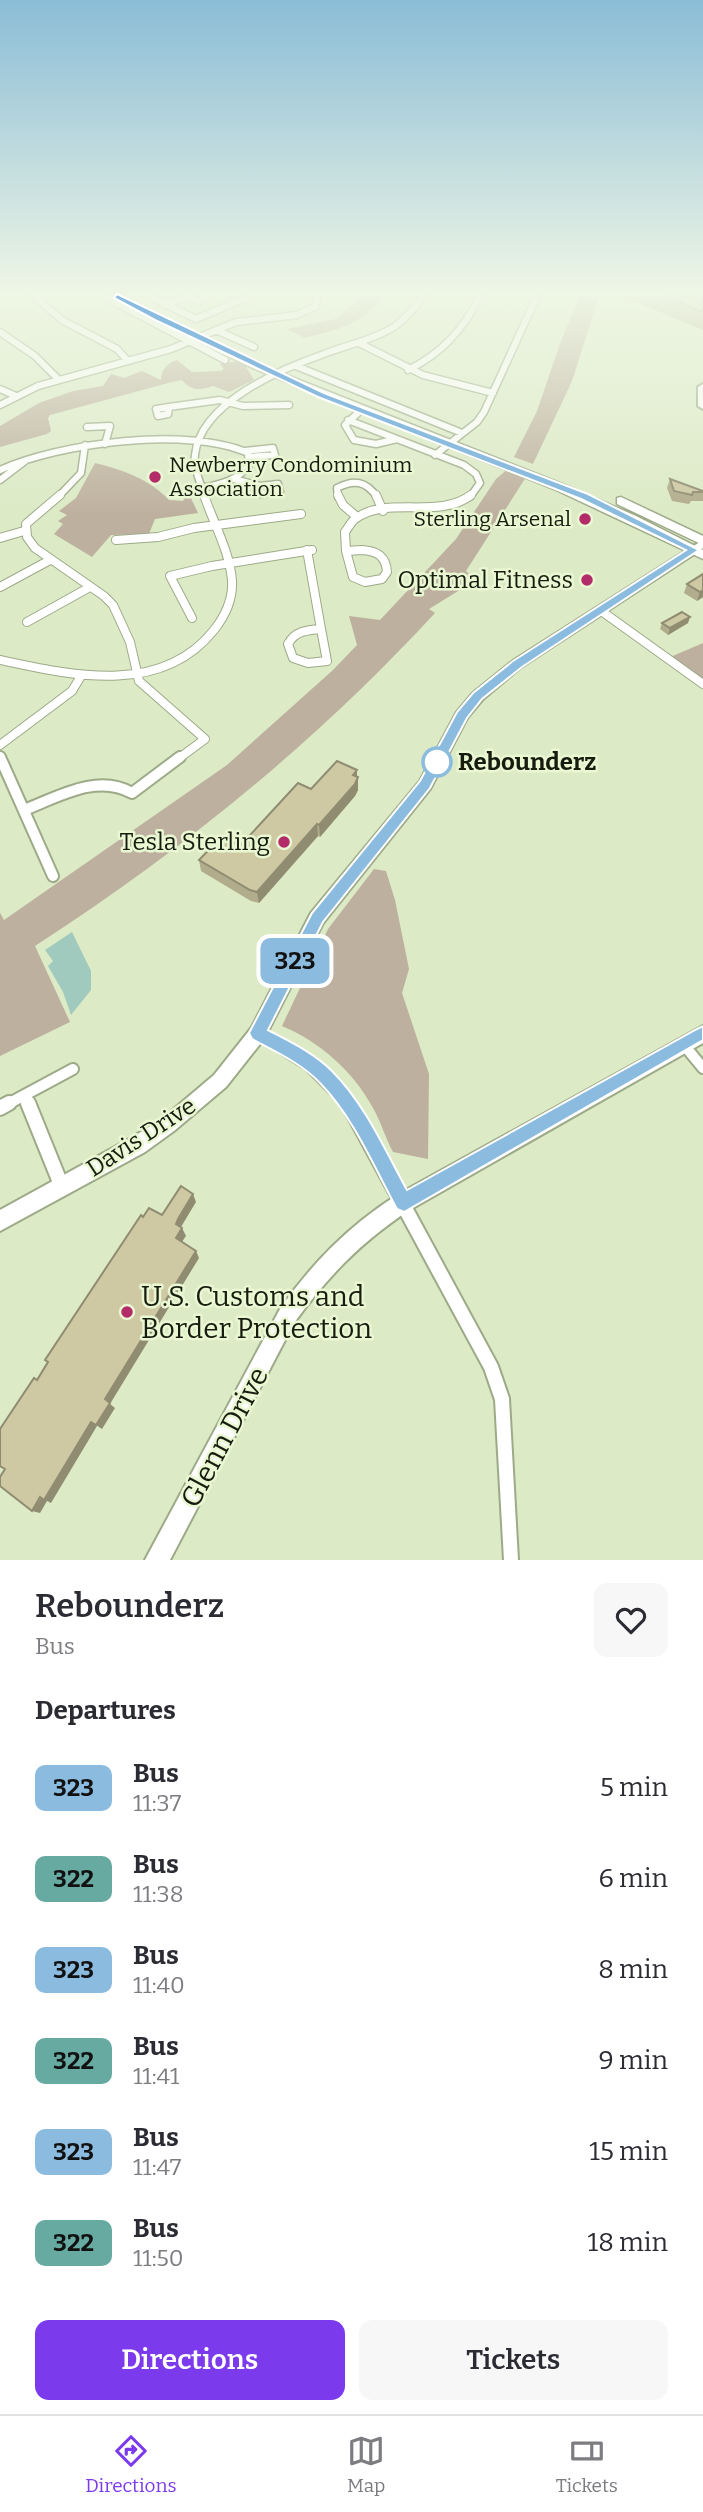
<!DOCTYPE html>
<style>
:root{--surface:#fff;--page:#f7f7f7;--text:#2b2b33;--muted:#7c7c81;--line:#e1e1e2;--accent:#7c3aed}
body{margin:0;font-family:Bitter,serif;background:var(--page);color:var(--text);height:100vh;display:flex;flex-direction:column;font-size:26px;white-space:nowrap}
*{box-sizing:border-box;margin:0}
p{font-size:23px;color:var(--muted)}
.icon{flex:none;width:38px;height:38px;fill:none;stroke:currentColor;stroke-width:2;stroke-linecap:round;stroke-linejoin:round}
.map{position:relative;height:1560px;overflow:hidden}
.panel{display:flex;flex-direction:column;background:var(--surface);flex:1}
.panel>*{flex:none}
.badge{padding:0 14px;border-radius:10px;font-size:24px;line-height:46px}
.map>.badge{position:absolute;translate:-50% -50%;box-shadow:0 0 0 4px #fff}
h2{padding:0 35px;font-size:26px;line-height:63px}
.round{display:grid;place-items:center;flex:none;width:74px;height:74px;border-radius:14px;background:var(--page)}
.overview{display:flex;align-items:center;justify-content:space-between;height:119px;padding:0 35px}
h1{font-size:33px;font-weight:600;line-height:52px}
.cta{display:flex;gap:14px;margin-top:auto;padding:14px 35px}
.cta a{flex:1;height:80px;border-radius:14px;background:var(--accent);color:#fff;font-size:28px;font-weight:600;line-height:80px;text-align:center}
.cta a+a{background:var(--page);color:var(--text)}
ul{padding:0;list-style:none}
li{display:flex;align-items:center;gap:21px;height:91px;padding:0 35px}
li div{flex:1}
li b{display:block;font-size:26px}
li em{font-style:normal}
li .badge{min-width:77px;font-weight:700;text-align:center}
.dock{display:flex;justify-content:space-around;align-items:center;height:98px;border-top:2px solid var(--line);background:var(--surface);font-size:19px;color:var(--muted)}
.dock a{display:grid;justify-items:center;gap:4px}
.dock .on{color:var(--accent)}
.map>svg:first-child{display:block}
.green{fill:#beb09e}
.water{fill:#a1cabe}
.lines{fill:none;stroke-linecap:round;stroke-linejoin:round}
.street-far3-casing{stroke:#9daa88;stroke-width:9}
.street-far2-casing{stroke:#9daa88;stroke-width:10}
.street-far1-casing{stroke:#9daa88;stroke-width:14}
.street-casing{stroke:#9daa88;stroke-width:18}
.secondary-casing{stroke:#9daa88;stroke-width:4}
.primary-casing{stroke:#9daa88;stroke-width:3}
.street-far3{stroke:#fff;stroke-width:6}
.street-far2{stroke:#fff;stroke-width:8}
.street-far1{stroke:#fff;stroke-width:10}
.street{stroke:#fff;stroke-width:14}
.secondary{fill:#fff;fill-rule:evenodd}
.primary{fill:#fff;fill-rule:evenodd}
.wall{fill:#b1ac8c}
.shaded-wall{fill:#908c72}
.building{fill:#cec8a3;stroke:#908c72;stroke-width:2}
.line{fill:#8bbcdf;stroke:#fff;stroke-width:2}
.poi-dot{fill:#b42b6a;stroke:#e9f7d3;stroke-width:2.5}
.stop-dot{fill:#fff;stroke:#8bbcdf;stroke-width:3.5}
.labels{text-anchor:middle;stroke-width:5;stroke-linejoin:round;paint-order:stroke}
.far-poi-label{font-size:21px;fill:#171c0f;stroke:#e9f7d3;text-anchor:start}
.poi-label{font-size:24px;fill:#171c0f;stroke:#e9f7d3;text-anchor:end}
.stop-label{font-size:24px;font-weight:bold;fill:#171c0f;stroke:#e9f7d3;text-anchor:start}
.street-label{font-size:24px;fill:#171c0f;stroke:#e9f7d3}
.near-poi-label{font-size:28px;fill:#171c0f;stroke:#e9f7d3;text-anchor:start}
.near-street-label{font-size:28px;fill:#171c0f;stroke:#e9f7d3}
</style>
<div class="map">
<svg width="703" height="1560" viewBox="0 0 703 1560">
<rect width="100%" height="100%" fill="#dceac6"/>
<path class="green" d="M363 296H384C361 325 339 329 305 338L287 329 336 319Z
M580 296H599L572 381 533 464 514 457 537 411 561 341Z
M177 360 192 372 221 371 224 369 220 364 240 361 245 365 254 380 229 392 213 386C201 390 192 392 182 380L172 382 50 415 48 418 51 431 47 434 0 447V426L39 403 73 391 103 386 111 374 124 378 142 371 161 380C161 370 167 363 177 360Z
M95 463C121 469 151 480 169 500L183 501 188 492 198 513 155 519 149 534 111 535 92 557 54 534 63 524 58 521 67 515 59 511 76 498Z
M510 467 528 474 466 571 476 580 429 609 435 613C316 742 182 851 35 946L70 1022 0 1056V913L4 920 227 765 333 670 357 645 349 616 380 620 456 539 496 479Z
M703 643V684L668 658Z
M374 869 386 871 395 900 409 969 402 993 429 1074 428 1159 393 1152C385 1137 381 1122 373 1108 353 1071 320 1042 282 1026L328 929Z"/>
<path class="water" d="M72 932 91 971V990L71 1015 63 992 48 966 53 961 45 950Z"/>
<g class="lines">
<defs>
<path id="street-far3" d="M34 296 62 320 117 349 128 361
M103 296 225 360
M149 296 196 319 250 296
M164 305 186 297 199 301 210 296
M216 330 254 347
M0 332 35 356 58 379
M359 343 423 375 493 393
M296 366 462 433
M408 370C442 353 463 330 480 296
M0 389 16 396
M0 405 38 386 171 349 236 322 297 315 316 306 317 296
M169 407 168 414 158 416 156 409Z
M169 407 220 400 243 406 289 405
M360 411 345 425 354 440 376 444 397 439
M348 420 464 465 476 474 480 483 470 497
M87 427 110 426 105 444
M245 451 273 448 275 455 249 457
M435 455 477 422 484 412 537 296
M0 470C59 443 188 426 248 453L249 465C237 481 221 484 202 488
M234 479 260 486
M0 480 25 461
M278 484 280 492 261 494 260 486Z
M58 497 81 473 85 445
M205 497C201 484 193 468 195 455 200 403 281 369 324 354 347 345 373 340 394 327 406 318 415 308 423 296
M338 497 337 488C354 479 366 481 377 497"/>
<path id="street-far2" d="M60 495 26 524 27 537 35 548 104 596 113 605 130 642 139 681 205 739 178 759
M338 495 343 505 357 517
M376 495 383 511
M0 538 24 531
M116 540 158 537 194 528 301 514
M307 550 321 629
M362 550C377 551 386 556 387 572L382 579 365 582 353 577 346 551Z
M346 551 345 532C348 528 351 522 355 519 385 495 439 520 471 495
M0 587 50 560
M600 610 703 684
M192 618 170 576 212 566 312 550
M27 622 90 587
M321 629 327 661 308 663 293 658 288 644C295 631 307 630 321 629Z
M0 660C71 675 161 697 214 630 225 616 233 599 232 581 230 552 213 522 204 495
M0 745 72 691 81 676"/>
<path id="street-far1" d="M0 757 53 876
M24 810C58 797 97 773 132 793L180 757
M258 1033 309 1065 349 1105
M684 1045 703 1068
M25 1095 29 1105
M6 1105 73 1069"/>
<path id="street" d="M28 1103 62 1187
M348 1103 491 1367 502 1399 511 1560
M0 1108 9 1103"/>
<path id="secondary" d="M703 384V409L698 406V387Z
M703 540V548L521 667 483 699 467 718 430 789 323 923 264 1039 226 1087 174 1131 145 1152 0 1231V1210L131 1138 162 1119 214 1075 252 1027 311 913 420 781 457 712 473 693 513 661Z
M703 1026V1043L411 1209C363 1240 327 1277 294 1323L170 1560H145L280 1309C313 1262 349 1226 397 1195Z"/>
<path id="primary" d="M113 296H124L191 332 264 366 562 484 636 516 703 550V559L554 489 257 370 184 336Z
M621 497 703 536V545L617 504V498Z"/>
</defs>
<use href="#street-far3" class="street-far3-casing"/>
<use href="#street-far2" class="street-far2-casing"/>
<use href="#street-far1" class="street-far1-casing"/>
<use href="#street" class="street-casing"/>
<use href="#secondary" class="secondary-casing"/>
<use href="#primary" class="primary-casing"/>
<use href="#street-far3" class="street-far3"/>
<use href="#street-far2" class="street-far2"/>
<use href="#street-far1" class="street-far1"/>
<use href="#street" class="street"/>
<use href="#secondary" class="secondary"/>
<use href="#primary" class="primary"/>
</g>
<path class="wall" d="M622 296H703V330Z
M670 479 703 491V501H691L689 504 672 501 667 488Z
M703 574V597L697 601 684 593 687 584Z
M662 623H688L668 635 660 629Z
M358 777V790L355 796 320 837 318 836 259 903 251 901 201 871 199 860 240 846 311 789Z"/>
<path class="shaded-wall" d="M703 590V597L697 601 700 592Z
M690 617 688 623 668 635 670 628Z
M357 770V781L358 777V790L355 796 320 837 319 825Z
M317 824 318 836 259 903 257 892Z
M193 1194 196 1202 181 1227 176 1224 178 1219Z
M182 1228 186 1236 179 1246 176 1238Z
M196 1251 199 1258 110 1404 115 1408 102 1429 96 1425 105 1399Z
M91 1422 97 1426 51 1503 47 1501 40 1513 32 1511Z"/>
<path class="building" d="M664 296H703V312Z
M670 479 703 491V492H693L692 495 674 491Z
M703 574V590L700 592 687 584Z
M682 612 690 617 670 628 662 623Z
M337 761 357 770 353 775 358 777 355 784 319 825 317 824 257 892 250 890 199 860 222 836 240 846 298 783 311 789Z
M181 1186 193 1194 178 1219 176 1224 182 1228 176 1238 196 1251 105 1399 110 1403 96 1425 91 1422 44 1500 40 1497 32 1511 0 1486V1477L5 1469 0 1466V1429L34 1378 37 1380 48 1362 45 1360 141 1215 143 1217 149 1208 162 1215Z"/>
<linearGradient id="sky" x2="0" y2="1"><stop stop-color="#8bbdd7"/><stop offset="0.57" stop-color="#eff6e5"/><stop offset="1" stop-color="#eff6e5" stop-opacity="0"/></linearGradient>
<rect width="703" height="515" fill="url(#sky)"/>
<path class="line" d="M117 294 324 393 588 494 699 550 522 667 482 699 467 718 430 788 323 922 268 1030C291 1042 314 1053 332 1071 365 1104 385 1150 407 1190L697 1029 703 1026V1040L404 1212 397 1209C374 1167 354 1118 320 1083 301 1063 276 1052 252 1039L249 1033 312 913 420 781 457 712 473 693 513 661 686 550 581 499 318 397 155 320 114 298Z"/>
<g class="poi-dot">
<circle cx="155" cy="477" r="7"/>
<circle cx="585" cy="519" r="7"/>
<circle cx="587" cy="580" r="7"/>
<circle cx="284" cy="842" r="7"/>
<circle cx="127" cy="1312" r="7"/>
</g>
<circle class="stop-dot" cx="437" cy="762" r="14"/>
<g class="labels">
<g class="far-poi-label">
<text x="169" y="472">Newberry Condominium<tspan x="169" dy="24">Association</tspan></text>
<text x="571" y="526" text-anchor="end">Sterling Arsenal</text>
</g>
<g class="poi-label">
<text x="573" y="588">Optimal Fitness</text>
<text x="270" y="850">Tesla Sterling</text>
</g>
<g class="stop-label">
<text x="458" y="770">Rebounderz</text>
</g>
<g class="street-label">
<text transform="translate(141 1137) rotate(-33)" y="8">Davis Drive</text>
</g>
<g class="near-poi-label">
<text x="141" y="1306">U.S. Customs and<tspan x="141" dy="32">Border Protection</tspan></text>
</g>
<g class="near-street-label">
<text transform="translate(224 1437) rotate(-62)" y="10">Glenn Drive</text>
</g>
</g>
</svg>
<b class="badge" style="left:295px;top:961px;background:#8bbcdf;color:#111">323</b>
</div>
<section class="panel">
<div class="overview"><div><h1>Rebounderz</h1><p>Bus</p></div><a class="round"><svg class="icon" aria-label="heart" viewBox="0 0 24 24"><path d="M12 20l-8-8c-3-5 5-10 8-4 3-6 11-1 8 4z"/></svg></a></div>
<h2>Departures</h2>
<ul>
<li><span class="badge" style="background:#8bbcdf;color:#111">323</span><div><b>Bus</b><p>11:37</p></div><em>5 min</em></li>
<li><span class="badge" style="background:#67aaa1;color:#111">322</span><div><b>Bus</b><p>11:38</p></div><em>6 min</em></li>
<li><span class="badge" style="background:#8bbcdf;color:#111">323</span><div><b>Bus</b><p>11:40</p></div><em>8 min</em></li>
<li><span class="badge" style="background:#67aaa1;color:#111">322</span><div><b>Bus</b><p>11:41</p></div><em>9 min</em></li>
<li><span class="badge" style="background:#8bbcdf;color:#111">323</span><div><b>Bus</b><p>11:47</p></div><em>15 min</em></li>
<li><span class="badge" style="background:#67aaa1;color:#111">322</span><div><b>Bus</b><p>11:50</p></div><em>18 min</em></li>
</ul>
<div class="cta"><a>Directions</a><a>Tickets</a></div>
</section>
<nav class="dock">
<a class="on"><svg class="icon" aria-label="directions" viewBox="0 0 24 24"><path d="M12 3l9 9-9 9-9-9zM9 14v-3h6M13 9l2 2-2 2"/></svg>Directions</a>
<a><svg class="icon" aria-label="map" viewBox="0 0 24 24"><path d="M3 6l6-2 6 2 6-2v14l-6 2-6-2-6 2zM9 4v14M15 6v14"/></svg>Map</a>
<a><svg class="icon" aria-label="tickets" viewBox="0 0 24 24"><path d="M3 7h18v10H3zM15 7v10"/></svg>Tickets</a>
</nav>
